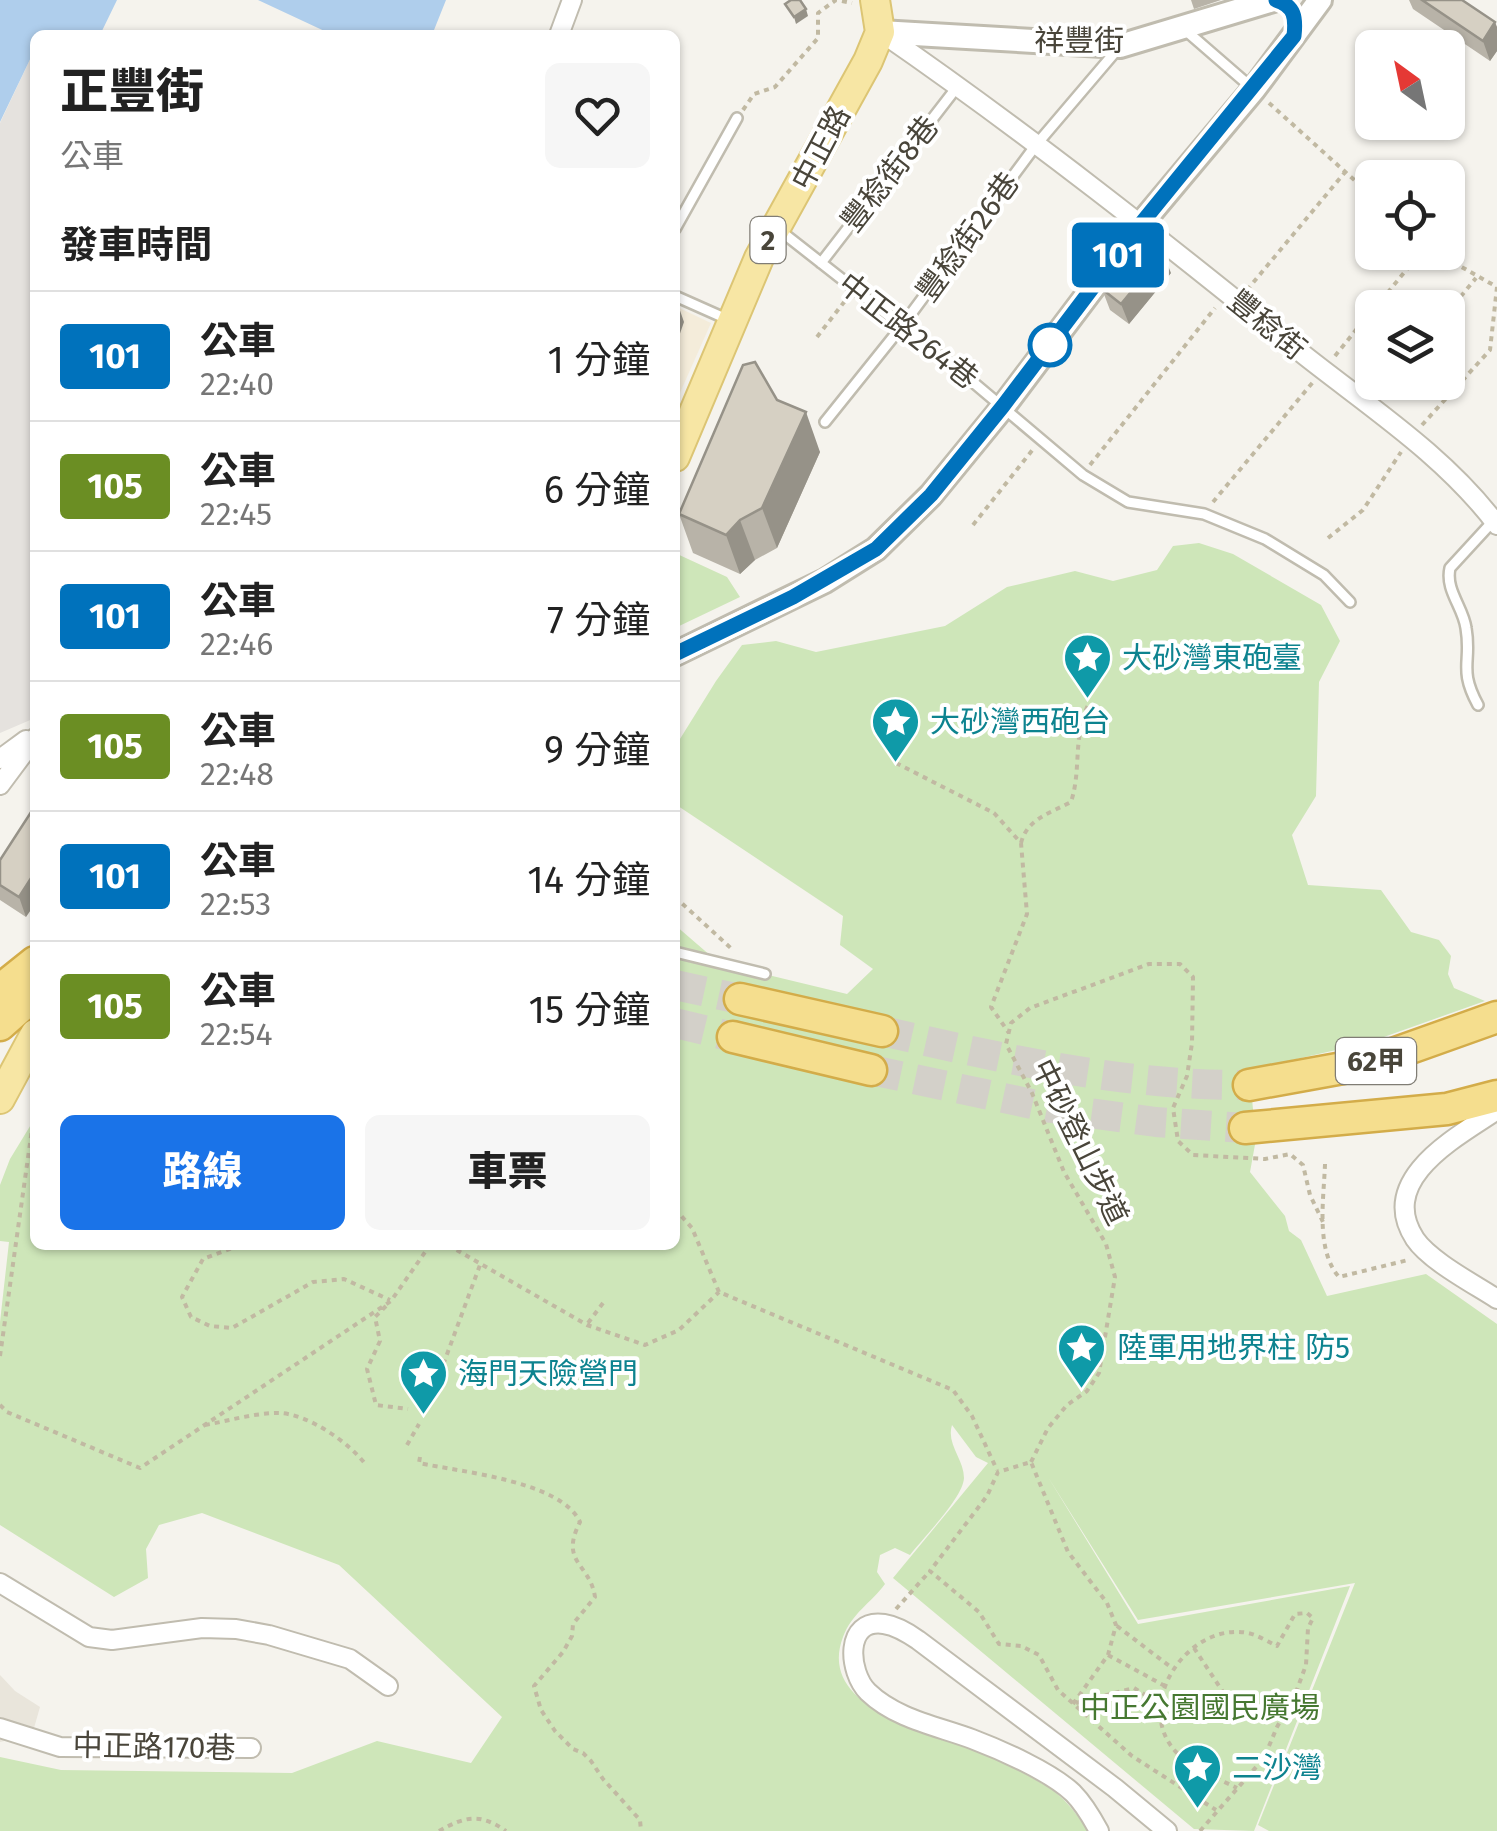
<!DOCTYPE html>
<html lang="zh-TW">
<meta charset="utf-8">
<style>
:root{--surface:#fff;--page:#f6f6f6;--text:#222;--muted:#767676;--line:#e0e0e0;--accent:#1a73e8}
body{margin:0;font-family:"Fira Sans","Noto Sans TC",sans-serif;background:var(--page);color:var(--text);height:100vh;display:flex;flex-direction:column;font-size:38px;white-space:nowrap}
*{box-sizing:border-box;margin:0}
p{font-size:32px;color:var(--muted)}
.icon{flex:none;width:55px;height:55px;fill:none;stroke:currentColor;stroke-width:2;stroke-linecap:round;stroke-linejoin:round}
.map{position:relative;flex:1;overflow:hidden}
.drawer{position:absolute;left:30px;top:30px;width:650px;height:1220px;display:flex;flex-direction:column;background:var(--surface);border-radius:15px;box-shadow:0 2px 8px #0004}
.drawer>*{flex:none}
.badge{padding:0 20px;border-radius:8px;font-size:35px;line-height:65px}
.needle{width:65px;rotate:327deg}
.tools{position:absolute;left:1355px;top:30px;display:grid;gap:20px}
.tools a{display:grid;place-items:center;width:110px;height:110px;border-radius:15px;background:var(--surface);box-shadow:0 2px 8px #0004;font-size:50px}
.map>.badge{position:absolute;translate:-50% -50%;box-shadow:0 0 0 5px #fff}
h2{padding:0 30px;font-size:38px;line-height:90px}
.round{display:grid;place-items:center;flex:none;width:105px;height:105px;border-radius:15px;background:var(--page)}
.overview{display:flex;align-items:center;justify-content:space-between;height:170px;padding:0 30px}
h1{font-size:48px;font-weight:800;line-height:75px}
.action{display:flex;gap:20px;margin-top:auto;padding:20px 30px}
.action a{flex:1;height:115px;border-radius:15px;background:var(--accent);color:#fff;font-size:40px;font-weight:800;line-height:115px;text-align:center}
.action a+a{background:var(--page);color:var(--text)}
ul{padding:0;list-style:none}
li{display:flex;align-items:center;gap:30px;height:130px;padding:0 30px;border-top:2px solid var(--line)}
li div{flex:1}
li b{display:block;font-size:38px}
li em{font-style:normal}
li .badge{min-width:110px;font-weight:700;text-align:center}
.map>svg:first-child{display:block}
.residential{fill:#e9e5db}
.commercial{fill:#f4ecda}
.industrial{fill:#e5e2de}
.green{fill:#cee6b9}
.water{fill:#afceec}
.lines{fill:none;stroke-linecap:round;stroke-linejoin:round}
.trunk-tunnel{stroke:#d3d0c9;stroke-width:30;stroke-dasharray:30 15;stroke-linecap:butt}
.service-casing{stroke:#c0bcaf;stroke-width:14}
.minor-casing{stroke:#c0bcaf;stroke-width:22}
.tertiary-casing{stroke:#c0bcaf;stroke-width:28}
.primary-casing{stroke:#dcc574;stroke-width:32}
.trunk-casing{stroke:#d3ac49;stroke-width:35}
.path{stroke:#c1b9a2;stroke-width:4;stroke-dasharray:5 5;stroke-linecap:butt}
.service{stroke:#fff;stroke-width:9}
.minor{stroke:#fff;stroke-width:18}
.tertiary{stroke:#fff;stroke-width:22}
.primary{stroke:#f7e6a4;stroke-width:28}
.trunk{stroke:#f5de8e;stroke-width:30}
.wall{fill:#b8b3a8}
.shaded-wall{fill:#969288}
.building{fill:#d6d0c3;stroke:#969288;stroke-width:2.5}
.line-casing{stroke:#fff;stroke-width:22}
.line{stroke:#0072bc;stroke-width:15}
.stop-dot{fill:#fff;stroke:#0072bc;stroke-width:5}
.labels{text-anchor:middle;stroke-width:8;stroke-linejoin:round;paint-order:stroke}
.shield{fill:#fff;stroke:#807d75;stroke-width:2.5}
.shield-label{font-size:28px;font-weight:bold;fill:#49453a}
.street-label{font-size:30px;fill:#49453a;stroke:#fff}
.culture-label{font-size:30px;fill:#0d838f;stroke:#fff;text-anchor:start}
.park-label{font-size:30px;fill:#467831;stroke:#fff}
</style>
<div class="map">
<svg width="1497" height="1831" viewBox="0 0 1497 1831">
<rect width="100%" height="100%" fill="#f5f3ed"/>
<path class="residential" d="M0 1675 15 1691 40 1707 32 1735 0 1742Z"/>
<path class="commercial" d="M675 306 711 323 675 404Z"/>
<path class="industrial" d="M35 49V718L0 733V123Z"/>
<path class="green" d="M1199 543 1233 554 1321 605 1340 641 1319 682 1316 796 1292 835 1308 885 1381 890 1411 932 1439 940 1451 956 1448 974 1454 988 1485 1001 1367 1043 1261 1067 1250 1079 1256 1139 1250 1172 1285 1216 1289 1231 1301 1240 1327 1296 1426 1274 1497 1324V1831H1269L1258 1825 1355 1583 1138 1620 1048 1477 1138 1624 1350 1586 1254 1831 1194 1829 893 1578 988 1463 976 1457 952 1425C946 1444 964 1459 964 1478 963 1498 923 1538 910 1555L895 1548 880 1555 877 1572 885 1584C871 1603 852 1613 843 1637 816 1708 927 1731 972 1748 995 1757 1019 1770 1041 1783 1063 1795 1074 1810 1088 1831H0V1757L61 1770 292 1773 377 1741 471 1763 502 1717 339 1565 202 1513 159 1525 146 1549 148 1578 114 1597 0 1525V1322L9 1242 0 1241V1185L10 1159 35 1118V1245H675V925L719 963 847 994 873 969 840 945 843 916 675 804V747L716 681 742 645 776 641 816 652 945 626 1007 587 1075 571 1113 581 1157 570 1173 546Z
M675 553 727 577 740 597 675 628Z"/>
<path class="water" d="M0 0H117L100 35H35V49L0 122Z
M258 0H446L432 35H333Z"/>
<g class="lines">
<path class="trunk-tunnel" d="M675 985 740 999
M675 1023 733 1037
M882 1031C1005 1059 1122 1086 1249 1085
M871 1070 1051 1108 1156 1122 1245 1128"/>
<defs>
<path id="service" d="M1184 29 1252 88
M675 229 737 118
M778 229 968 378 1083 475 1128 502 1204 514 1265 539 1324 575 1350 602
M821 263 957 87
M675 296 729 320
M825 422 902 326 1036 145 1116 51
M1478 705C1458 668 1472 663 1466 628 1463 607 1445 590 1450 568L1495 519
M675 952 765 974"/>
<path id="minor" d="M882 33C1027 133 1167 244 1304 355 1371 408 1445 456 1497 525
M559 35 572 0
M0 759 26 740
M0 785 35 738
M1497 1110C1457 1137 1376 1179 1415 1239 1430 1261 1474 1284 1497 1299
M0 1583 89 1637 112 1640 202 1628 236 1629 269 1635 350 1659 388 1686
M0 1728 60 1747 251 1748
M1099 1831C1092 1818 1084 1804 1073 1793 1051 1772 1001 1750 972 1739 937 1726 896 1719 868 1692 848 1672 844 1618 884 1624 897 1626 908 1633 918 1640L1115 1788 1167 1831"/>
<path id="tertiary" d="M880 32 1120 46 1273 0
M675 654 825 581 876 549 931 495 1003 407 1140 225 1254 89 1320 0"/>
<path id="primary" d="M675 457 759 258 868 61 880 32 875 0
M0 1099 35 1034"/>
<path id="trunk" d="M0 990 35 962
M740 999 882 1031
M0 1025 35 994
M733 1037 871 1070
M1249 1085 1365 1064 1497 1017
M1245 1128 1447 1109 1497 1096"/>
</defs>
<use href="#service" class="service-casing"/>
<use href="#minor" class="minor-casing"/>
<use href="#tertiary" class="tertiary-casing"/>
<use href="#primary" class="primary-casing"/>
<use href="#trunk" class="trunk-casing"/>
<path class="path" d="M1269 103 1372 196
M743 110 754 94 775 87 818 38V13L836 0 852 3
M1247 290 1346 171
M1375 308 1421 252
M1448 312 1476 278
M817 337 848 297
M1335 356 1372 310
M1383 391 1390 382
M1422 425 1490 350 1497 287 1435 252
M1090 465 1215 308
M1213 502 1313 382
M973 525 1034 448
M1328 538 1363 510 1401 452
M896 763 994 813 1021 843 1027 914 991 1007 1009 1033
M1021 843C1027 819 1050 813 1071 802 1082 768 1072 738 1089 703
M675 897 734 951
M1325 1164C1324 1197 1315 1250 1339 1277L1408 1260
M675 1209 692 1228 719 1292 953 1390 972 1416 997 1470
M240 1245 203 1259 182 1297 191 1317 210 1326 232 1328 313 1282 344 1279 390 1300
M448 1245 587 1325 645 1345 679 1330 719 1292
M386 1306 375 1317 380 1341 367 1369 376 1405 408 1409
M588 1323 603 1303
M0 1356 35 1108
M0 1405 7 1412 140 1468 391 1301 430 1245
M426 1411 480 1265
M205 1425C228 1421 254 1413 278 1413 307 1413 350 1443 366 1465
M407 1445 419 1424
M420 1457 419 1463C461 1472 561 1481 580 1522 559 1563 590 1563 595 1597L573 1624 572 1636 563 1652 534 1686 541 1710 555 1731 573 1749 583 1753 591 1761 603 1779 640 1820 641 1831
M1031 1462 1048 1428 1067 1405 1087 1391 1099 1373 1115 1277 1106 1244 1064 1172 1032 1093 1006 1044 1011 1023 1030 1008 1149 964H1180L1193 977 1192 1043 1187 1076 1173 1108 1178 1141 1193 1155 1265 1159 1290 1154 1303 1165 1310 1195 1324 1224
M896 1609 930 1571
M1117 1626 1172 1668
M1194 1648 1227 1698
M1108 1655 1165 1686
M1076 1703 1134 1688 1160 1704
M1073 1704 1108 1655 1116 1625 1107 1603 1068 1552 1031 1462 998 1472 987 1496 930 1571 979 1612 999 1644 1021 1646 1039 1655 1058 1690 1132 1756 1216 1810
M439 1831C466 1816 480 1813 506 1831
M1200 1831 1264 1758 1277 1727 1295 1695 1306 1665 1308 1628 1313 1618 1307 1613 1295 1614 1277 1646C1268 1642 1258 1635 1248 1633 1188 1621 1131 1706 1177 1753 1191 1768 1219 1779 1237 1788"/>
<use href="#service" class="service"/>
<use href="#minor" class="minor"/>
<use href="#tertiary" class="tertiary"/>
<use href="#primary" class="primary"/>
<use href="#trunk" class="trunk"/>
</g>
<path class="wall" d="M1191 0H1221L1194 9Z
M1409 0H1462L1497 27V51L1490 61 1413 9Z
M1171 273 1129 324 1110 310 1102 289Z
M777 400 820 452 777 548 755 560 740 574 693 553 679 514Z
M35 806 26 917 0 900V860Z"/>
<path class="shaded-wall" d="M806 9 808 16 796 24 794 17Z
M1495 22 1497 27V51L1490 61 1483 41Z
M1163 253 1171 273 1129 324 1121 304Z
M675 296 684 322 675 348Z
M806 412 820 452 777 548 762 508Z
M740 520 755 560 740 574 726 535Z
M35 872V904L26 917 19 897Z"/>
<path class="building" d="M791 0H800L806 9 794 17 785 4Z
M1422 0H1462L1495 22 1483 41Z
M1144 237 1163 253 1121 304 1102 289Z
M755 362 777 400 806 412 762 508 740 520 726 535 679 514 743 365Z
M35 806V872L19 897 0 885V860Z"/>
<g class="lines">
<defs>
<path id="line" d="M675 654 793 597 876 549 931 495 1003 406 1140 225 1294 36C1296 18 1295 6 1276 0"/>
</defs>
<use href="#line" class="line-casing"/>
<use href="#line" class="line"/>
</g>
<defs>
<symbol id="sight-pin" viewBox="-11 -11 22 30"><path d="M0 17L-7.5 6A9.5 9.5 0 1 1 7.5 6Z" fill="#0f9aa8" stroke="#fff"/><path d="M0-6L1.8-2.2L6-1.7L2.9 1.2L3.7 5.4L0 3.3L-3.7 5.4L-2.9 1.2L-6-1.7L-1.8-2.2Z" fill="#fff"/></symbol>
</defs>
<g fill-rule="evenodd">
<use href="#sight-pin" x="1060" y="630" width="55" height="75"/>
<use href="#sight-pin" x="868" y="694" width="55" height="75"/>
<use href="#sight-pin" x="1054" y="1320" width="55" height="75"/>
<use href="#sight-pin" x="396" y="1346" width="55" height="75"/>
<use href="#sight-pin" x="1170" y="1740" width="55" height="75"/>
</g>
<circle class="stop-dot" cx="1050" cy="345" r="20"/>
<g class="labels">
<g class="shield">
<rect x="750.5" y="217" width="35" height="46" rx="8"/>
<rect x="1336" y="1038" width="80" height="46" rx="8"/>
</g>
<g class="shield-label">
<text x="768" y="250">2</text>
<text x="1376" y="1071">62甲</text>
</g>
<g class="street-label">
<text x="1079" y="51">祥豐街</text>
<text transform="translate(821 148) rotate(-62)" y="10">中正路</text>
<text transform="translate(890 174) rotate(-52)" y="10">豐稔街8巷</text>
<text transform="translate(968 237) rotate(-54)" y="10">豐稔街26巷</text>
<text transform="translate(1267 325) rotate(39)" y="10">豐稔街</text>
<text transform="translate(908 331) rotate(38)" y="10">中正路264巷</text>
<text transform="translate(1080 1142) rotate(64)" y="10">中砂登山步道</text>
<text transform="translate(154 1747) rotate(1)" y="10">中正路170巷</text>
</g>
<g class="culture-label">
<text x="1122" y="668">大砂灣東砲臺</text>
<text x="930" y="732">大砂灣西砲台</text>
<text x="1117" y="1358">陸軍用地界柱 防5</text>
<text x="458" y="1384">海門天險營門</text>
<text x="1232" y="1778">二沙灣</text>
</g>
<g class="park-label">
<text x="1200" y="1718">中正公園國民廣場</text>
</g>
</g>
</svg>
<div class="tools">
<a><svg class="needle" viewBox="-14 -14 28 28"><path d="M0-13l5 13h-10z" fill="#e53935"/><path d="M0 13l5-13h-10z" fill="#767676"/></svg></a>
<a><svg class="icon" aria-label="locate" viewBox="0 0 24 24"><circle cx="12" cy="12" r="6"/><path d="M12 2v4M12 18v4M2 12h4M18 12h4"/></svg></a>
<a><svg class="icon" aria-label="layers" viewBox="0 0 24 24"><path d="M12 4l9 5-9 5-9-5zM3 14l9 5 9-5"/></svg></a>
</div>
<b class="badge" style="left:1118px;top:255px;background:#0072bc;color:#fff">101</b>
<section class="drawer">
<div class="overview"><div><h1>正豐街</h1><p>公車</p></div><a class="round"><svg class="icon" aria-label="heart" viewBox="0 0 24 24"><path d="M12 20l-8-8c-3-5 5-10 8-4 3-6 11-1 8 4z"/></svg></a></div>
<h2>發車時間</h2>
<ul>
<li><span class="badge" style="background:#0072bc;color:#fff">101</span><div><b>公車</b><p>22:40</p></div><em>1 分鐘</em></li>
<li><span class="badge" style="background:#6b8e23;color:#fff">105</span><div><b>公車</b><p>22:45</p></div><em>6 分鐘</em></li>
<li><span class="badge" style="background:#0072bc;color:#fff">101</span><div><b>公車</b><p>22:46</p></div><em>7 分鐘</em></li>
<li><span class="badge" style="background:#6b8e23;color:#fff">105</span><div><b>公車</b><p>22:48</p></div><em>9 分鐘</em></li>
<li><span class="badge" style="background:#0072bc;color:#fff">101</span><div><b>公車</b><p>22:53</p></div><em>14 分鐘</em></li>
<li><span class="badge" style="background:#6b8e23;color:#fff">105</span><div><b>公車</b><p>22:54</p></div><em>15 分鐘</em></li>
</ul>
<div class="action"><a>路線</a><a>車票</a></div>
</section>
</div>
